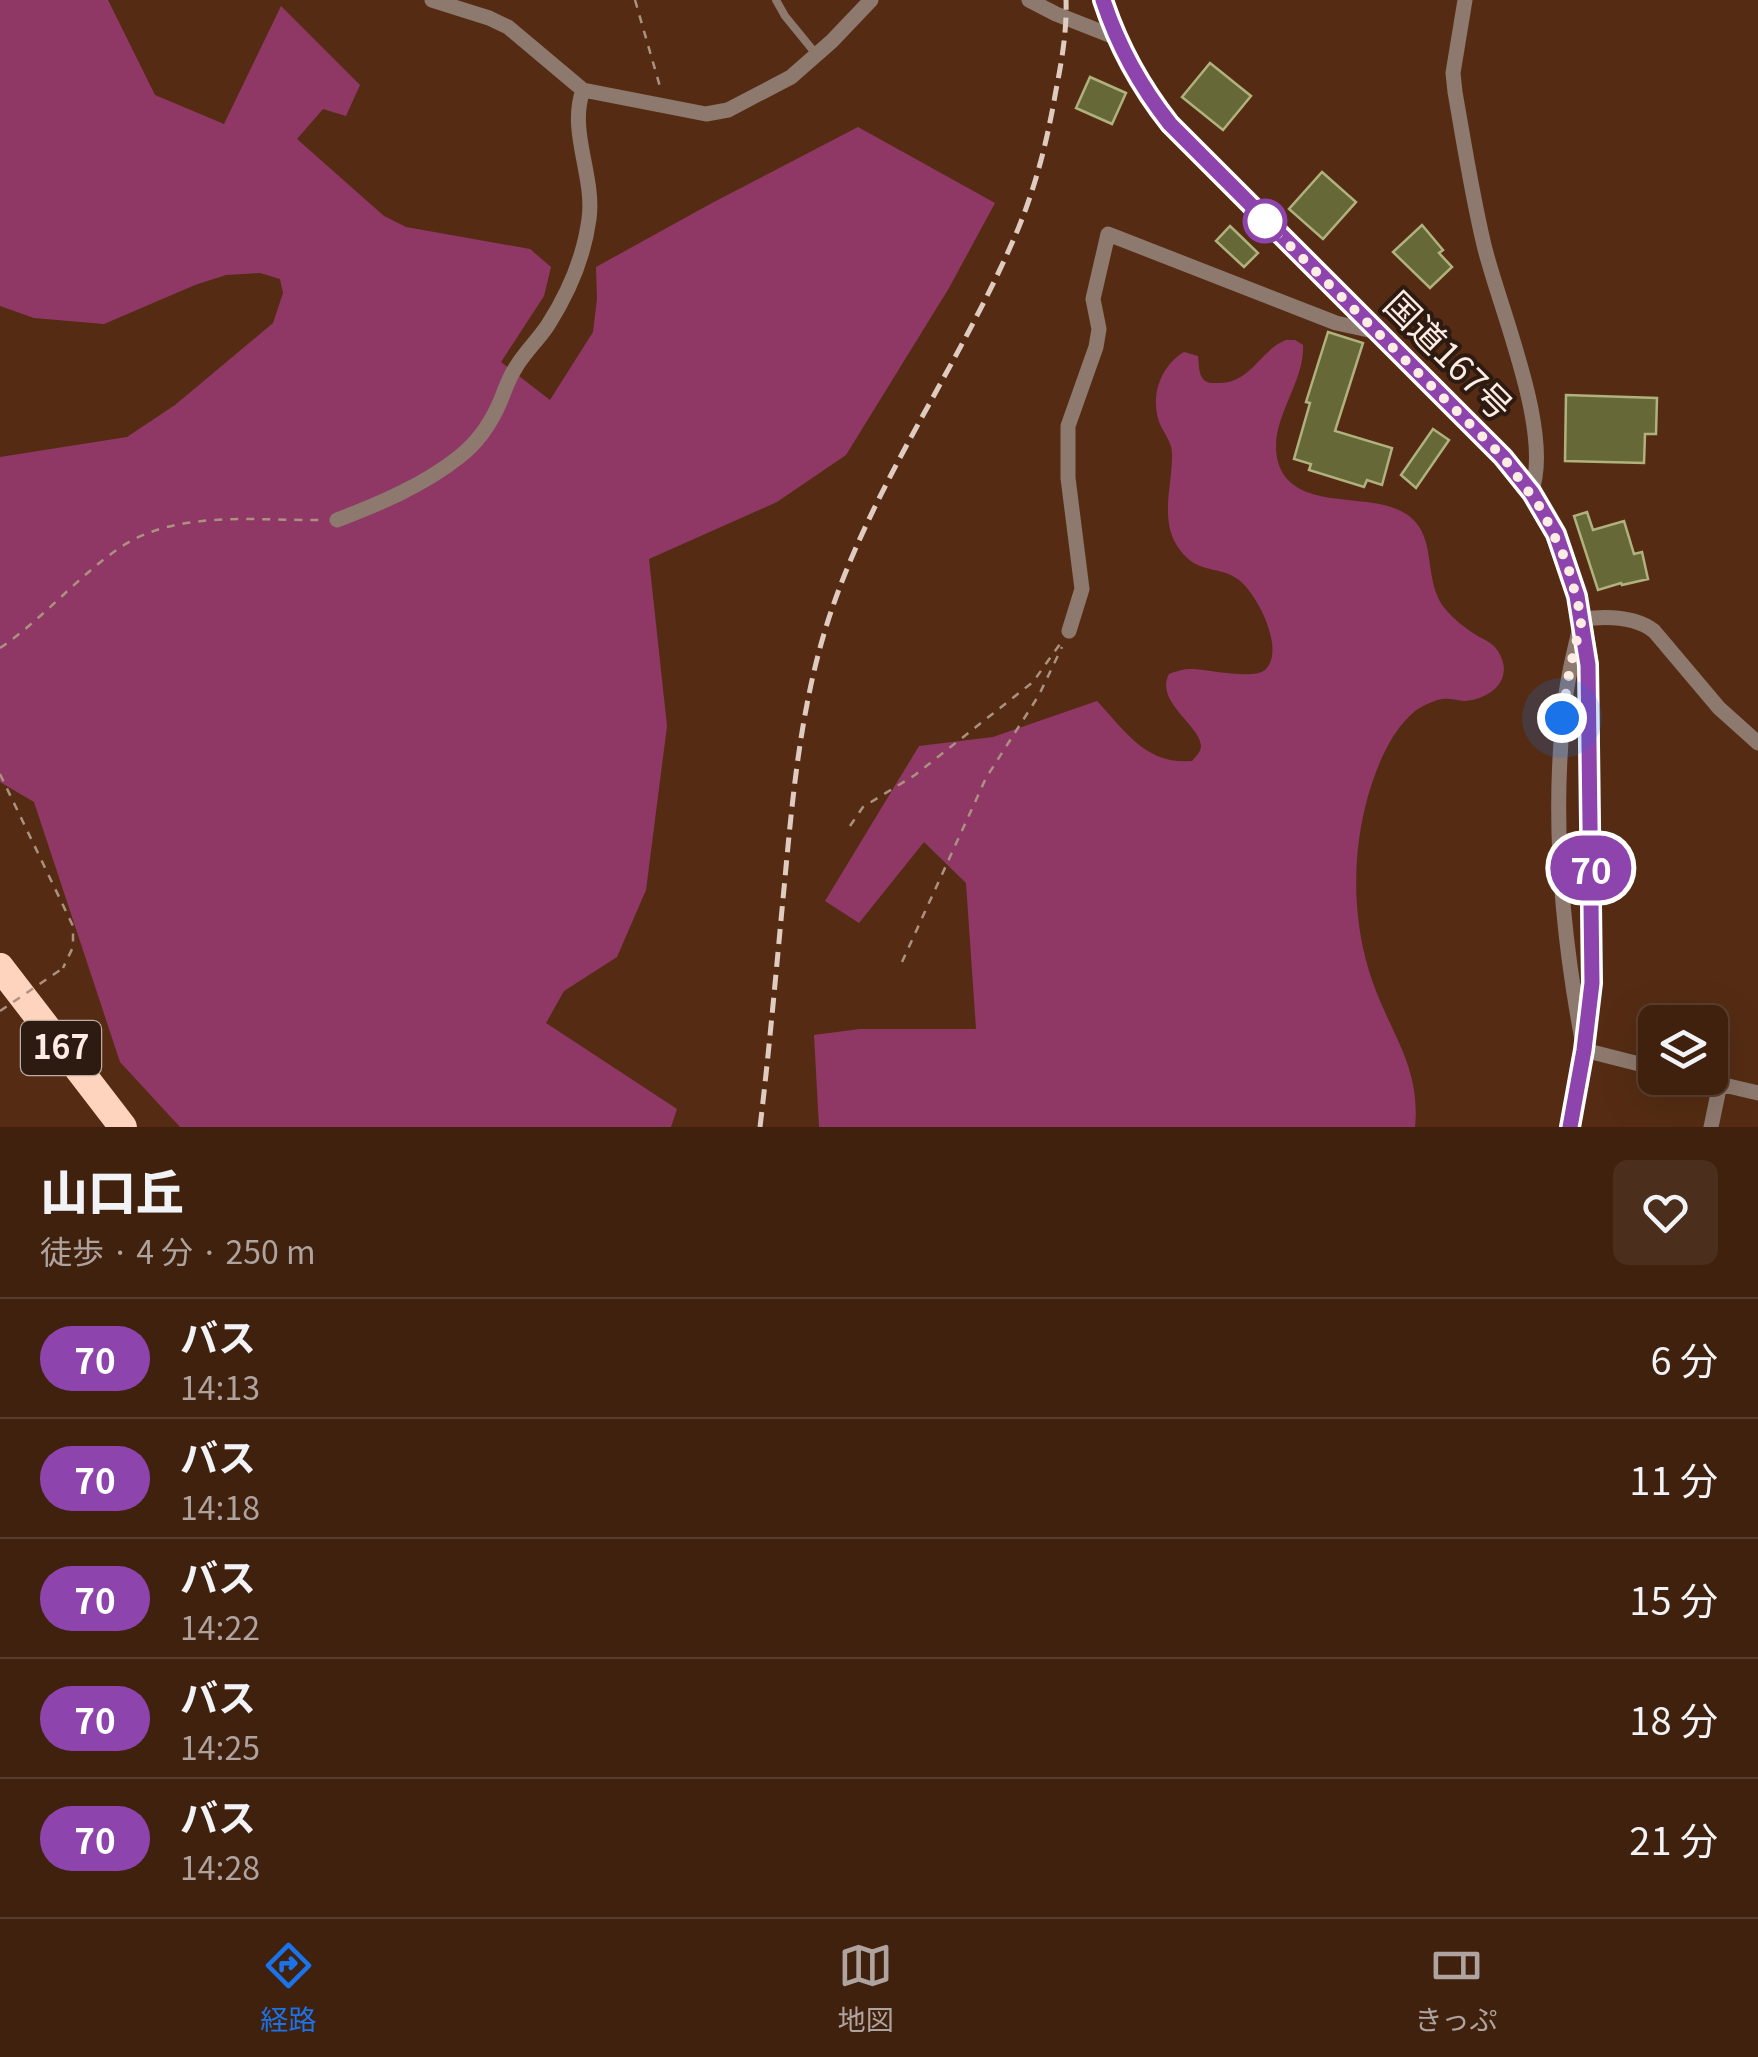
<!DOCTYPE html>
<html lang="ja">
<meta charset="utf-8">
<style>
:root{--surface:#40210e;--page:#4b2e1c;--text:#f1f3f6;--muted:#aea39e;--line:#593e2e;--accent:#1a73e8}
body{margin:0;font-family:Georgia,"Noto Sans JP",serif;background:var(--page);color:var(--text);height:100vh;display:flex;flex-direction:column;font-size:38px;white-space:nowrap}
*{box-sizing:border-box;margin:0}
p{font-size:32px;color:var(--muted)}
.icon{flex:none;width:55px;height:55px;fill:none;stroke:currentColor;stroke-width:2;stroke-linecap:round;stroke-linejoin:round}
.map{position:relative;height:1127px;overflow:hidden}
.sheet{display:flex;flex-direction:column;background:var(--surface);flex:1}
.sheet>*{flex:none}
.badge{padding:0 20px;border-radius:32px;font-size:35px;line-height:65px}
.tools{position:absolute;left:1638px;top:1005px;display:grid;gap:20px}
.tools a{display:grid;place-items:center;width:90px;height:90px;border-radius:15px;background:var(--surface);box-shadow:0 10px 40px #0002,0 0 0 2px var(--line);font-size:50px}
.you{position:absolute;width:50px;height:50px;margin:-25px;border:8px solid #fff;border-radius:50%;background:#1a73e8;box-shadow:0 0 0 15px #1a73e833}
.map>.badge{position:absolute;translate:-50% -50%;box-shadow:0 0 0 5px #fff}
.round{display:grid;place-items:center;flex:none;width:105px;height:105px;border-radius:15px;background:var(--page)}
.headline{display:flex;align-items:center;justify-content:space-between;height:170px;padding:0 40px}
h1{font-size:48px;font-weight:800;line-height:75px}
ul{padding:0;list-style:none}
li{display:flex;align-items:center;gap:30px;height:120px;padding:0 40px;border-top:2px solid var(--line)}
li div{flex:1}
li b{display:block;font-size:38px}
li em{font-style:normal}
li .badge{min-width:110px;font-weight:700;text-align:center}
.dock{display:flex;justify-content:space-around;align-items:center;height:140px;border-top:2px solid var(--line);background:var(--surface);font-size:28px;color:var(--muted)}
.dock a{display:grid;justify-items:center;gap:5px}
.dock .active{color:var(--accent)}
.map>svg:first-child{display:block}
.green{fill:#8f3866}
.building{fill:#676837;stroke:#b0b27e;stroke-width:2.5}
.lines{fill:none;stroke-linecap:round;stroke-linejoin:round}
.path{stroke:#ad9180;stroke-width:2.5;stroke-dasharray:8 8;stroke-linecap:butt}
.lane{stroke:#8e796e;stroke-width:8}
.street{stroke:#8e796e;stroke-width:15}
.secondary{stroke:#bf9d8b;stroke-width:20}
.highway{stroke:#fed4be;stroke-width:28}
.rail{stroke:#e0cbc0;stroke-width:5;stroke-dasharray:15 8;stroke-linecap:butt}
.path-bridge{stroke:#ad9180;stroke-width:2.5;stroke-dasharray:8 8;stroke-linecap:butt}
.line-casing{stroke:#fff;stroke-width:22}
.line{stroke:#8e44ad;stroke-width:15}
.walk{stroke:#fcece3;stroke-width:10;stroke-dasharray:0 18}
.stop-dot{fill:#fff;stroke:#8e44ad;stroke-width:5}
.labels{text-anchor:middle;stroke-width:8;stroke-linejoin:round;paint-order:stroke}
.shield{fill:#2d1a10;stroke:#beada4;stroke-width:2.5}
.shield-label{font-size:32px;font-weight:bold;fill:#fcece3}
.street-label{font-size:35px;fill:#fcece3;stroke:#2d1a10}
</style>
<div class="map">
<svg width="1758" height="1127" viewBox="0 0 1758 1127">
<rect width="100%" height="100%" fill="#552c13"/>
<path class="green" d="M0 0H108L155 95 224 124 281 6 360 85 346 116 323 109 297 139 384 216 406 227 530 249 551 267 544 296 501 362 550 400 593 332 597 299 596 267 712 203 858 127 995 203 949 288 846 455 777 502 649 559 667 726 646 890 617 957 564 991 546 1023 677 1109 671 1127H180L120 1062 34 802 0 782V457L127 437 175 405 273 323 283 293 280 279 260 273 226 275 195 285 104 324 34 318 0 306Z
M1286 340H1295L1303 345C1305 385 1267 421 1278 462 1291 508 1357 495 1391 507 1437 522 1424 561 1437 595 1442 610 1461 625 1473 633 1485 641 1495 642 1501 657 1512 682 1489 699 1465 701 1458 701 1450 698 1443 699 1434 700 1422 706 1415 711 1390 732 1377 766 1368 796 1351 857 1352 924 1373 983 1391 1034 1421 1068 1415 1127H819L814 1035 860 1029H976L966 883 924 842 859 923 825 901 919 746 993 737 1097 701C1125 731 1146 765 1192 761 1196 756 1200 753 1201 747 1202 726 1154 702 1169 674 1176 671 1184 669 1191 669 1209 669 1254 681 1266 669 1285 649 1258 595 1239 580 1220 565 1198 575 1180 550 1158 521 1173 485 1172 453 1172 440 1161 431 1158 418 1151 393 1162 365 1184 352L1198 356C1199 363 1198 374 1204 380 1208 384 1214 383 1219 383 1251 383 1260 350 1286 340Z"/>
<path class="building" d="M1210 63 1251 96 1223 130 1182 97Z
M1090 77 1126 93 1112 124 1076 108Z
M1322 172 1356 202 1323 239 1289 209Z
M1422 225 1443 250 1439 253 1452 267 1430 288 1393 252Z
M1230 226 1258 253 1244 267 1216 241Z
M1328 332 1363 343 1335 431 1392 448 1382 485 1367 480 1364 487 1309 470 1311 464 1294 459 1310 403 1306 402Z
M1566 395 1657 398 1656 434H1645L1644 463 1565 461Z
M1433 429 1449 440 1416 488 1401 475Z
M1587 512 1593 530 1624 521 1634 554 1642 552 1648 579 1622 585 1621 583 1598 590 1574 516Z"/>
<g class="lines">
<path class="path" d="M635 0 661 90
M0 648C43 619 76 578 118 549 174 509 256 521 321 520
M0 774 73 926V947L63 968
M850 826 863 807 915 775 1033 682 1060 644
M902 962 986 778 1039 695 1062 647"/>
<path class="lane" d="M776 0 785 16 816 54"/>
<path class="street" d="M432 0 489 18 508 27 583 90 706 114 728 110 791 77 832 41 871 0
M1029 0 1056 14 1117 38
M1465 0 1453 73 1455 92C1464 143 1472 195 1484 245 1499 308 1554 433 1531 493
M337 520C379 504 424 485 459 457 477 443 491 423 500 402 505 390 508 379 516 367 525 352 538 340 548 325 569 292 584 257 589 219 595 176 568 132 583 90
M1069 631 1082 589 1068 478V426L1096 347 1099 329 1093 299 1108 234 1336 323 1378 332
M1655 1068 1584 1050C1563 942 1552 828 1563 718 1566 684 1574 651 1582 619 1606 616 1635 616 1654 631L1719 708 1758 743
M1694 1078 1758 1093
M1711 1127 1720 1084"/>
<path class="secondary" d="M1103 0C1118 46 1141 85 1169 124L1503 457 1531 493 1555 534 1577 596 1589 665 1591 983 1584 1050 1570 1127"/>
<path class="highway" d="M0 967 123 1127"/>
<path class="rail" d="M760 1127C770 1044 777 961 785 878 793 792 801 707 827 624 870 488 955 373 1012 243 1034 194 1047 143 1056 90 1062 60 1067 30 1066 0"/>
<path class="path-bridge" d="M0 1011 63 968"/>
</g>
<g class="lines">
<defs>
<path id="line" d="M1103 0C1118 46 1140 86 1170 124L1503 457 1532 493 1556 534 1577 596 1588 665 1592 983 1584 1050 1570 1127"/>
</defs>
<use href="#line" class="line-casing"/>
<use href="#line" class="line"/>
<path class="walk" d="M1265 221 1503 457 1542 510 1567 563 1582 619 1570 668 1562 718"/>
</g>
<circle class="stop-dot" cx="1265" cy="221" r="20"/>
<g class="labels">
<rect class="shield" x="21" y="1021" width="80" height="54" rx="8"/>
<g class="shield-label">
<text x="61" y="1059">167</text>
</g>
<g class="street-label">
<text transform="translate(1448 356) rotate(45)" y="12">国道167号</text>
</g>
</g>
</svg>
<div class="tools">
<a><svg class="icon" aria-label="layers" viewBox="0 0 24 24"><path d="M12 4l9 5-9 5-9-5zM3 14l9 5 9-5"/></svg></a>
</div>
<div class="you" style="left:1562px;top:718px"></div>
<b class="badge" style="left:1591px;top:868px;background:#8e44ad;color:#fff">70</b>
</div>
<section class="sheet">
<div class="headline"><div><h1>山口丘</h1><p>徒歩 · 4 分 · 250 m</p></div><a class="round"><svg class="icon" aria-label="heart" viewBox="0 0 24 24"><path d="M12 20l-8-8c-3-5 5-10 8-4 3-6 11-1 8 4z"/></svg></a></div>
<ul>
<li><span class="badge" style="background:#8e44ad;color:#fff">70</span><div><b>バス</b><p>14:13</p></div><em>6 分</em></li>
<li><span class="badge" style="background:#8e44ad;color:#fff">70</span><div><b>バス</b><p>14:18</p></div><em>11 分</em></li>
<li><span class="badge" style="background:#8e44ad;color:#fff">70</span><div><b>バス</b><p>14:22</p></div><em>15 分</em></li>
<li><span class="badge" style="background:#8e44ad;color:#fff">70</span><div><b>バス</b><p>14:25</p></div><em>18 分</em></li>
<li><span class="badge" style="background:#8e44ad;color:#fff">70</span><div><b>バス</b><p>14:28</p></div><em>21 分</em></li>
</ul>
</section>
<nav class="dock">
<a class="active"><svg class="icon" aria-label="directions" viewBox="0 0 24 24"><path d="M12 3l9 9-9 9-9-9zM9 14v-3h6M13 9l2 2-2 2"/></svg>経路</a>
<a><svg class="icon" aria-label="map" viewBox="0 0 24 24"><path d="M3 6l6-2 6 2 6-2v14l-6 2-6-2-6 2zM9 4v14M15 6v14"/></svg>地図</a>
<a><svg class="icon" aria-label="tickets" viewBox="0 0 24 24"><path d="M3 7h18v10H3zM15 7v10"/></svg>きっぷ</a>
</nav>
